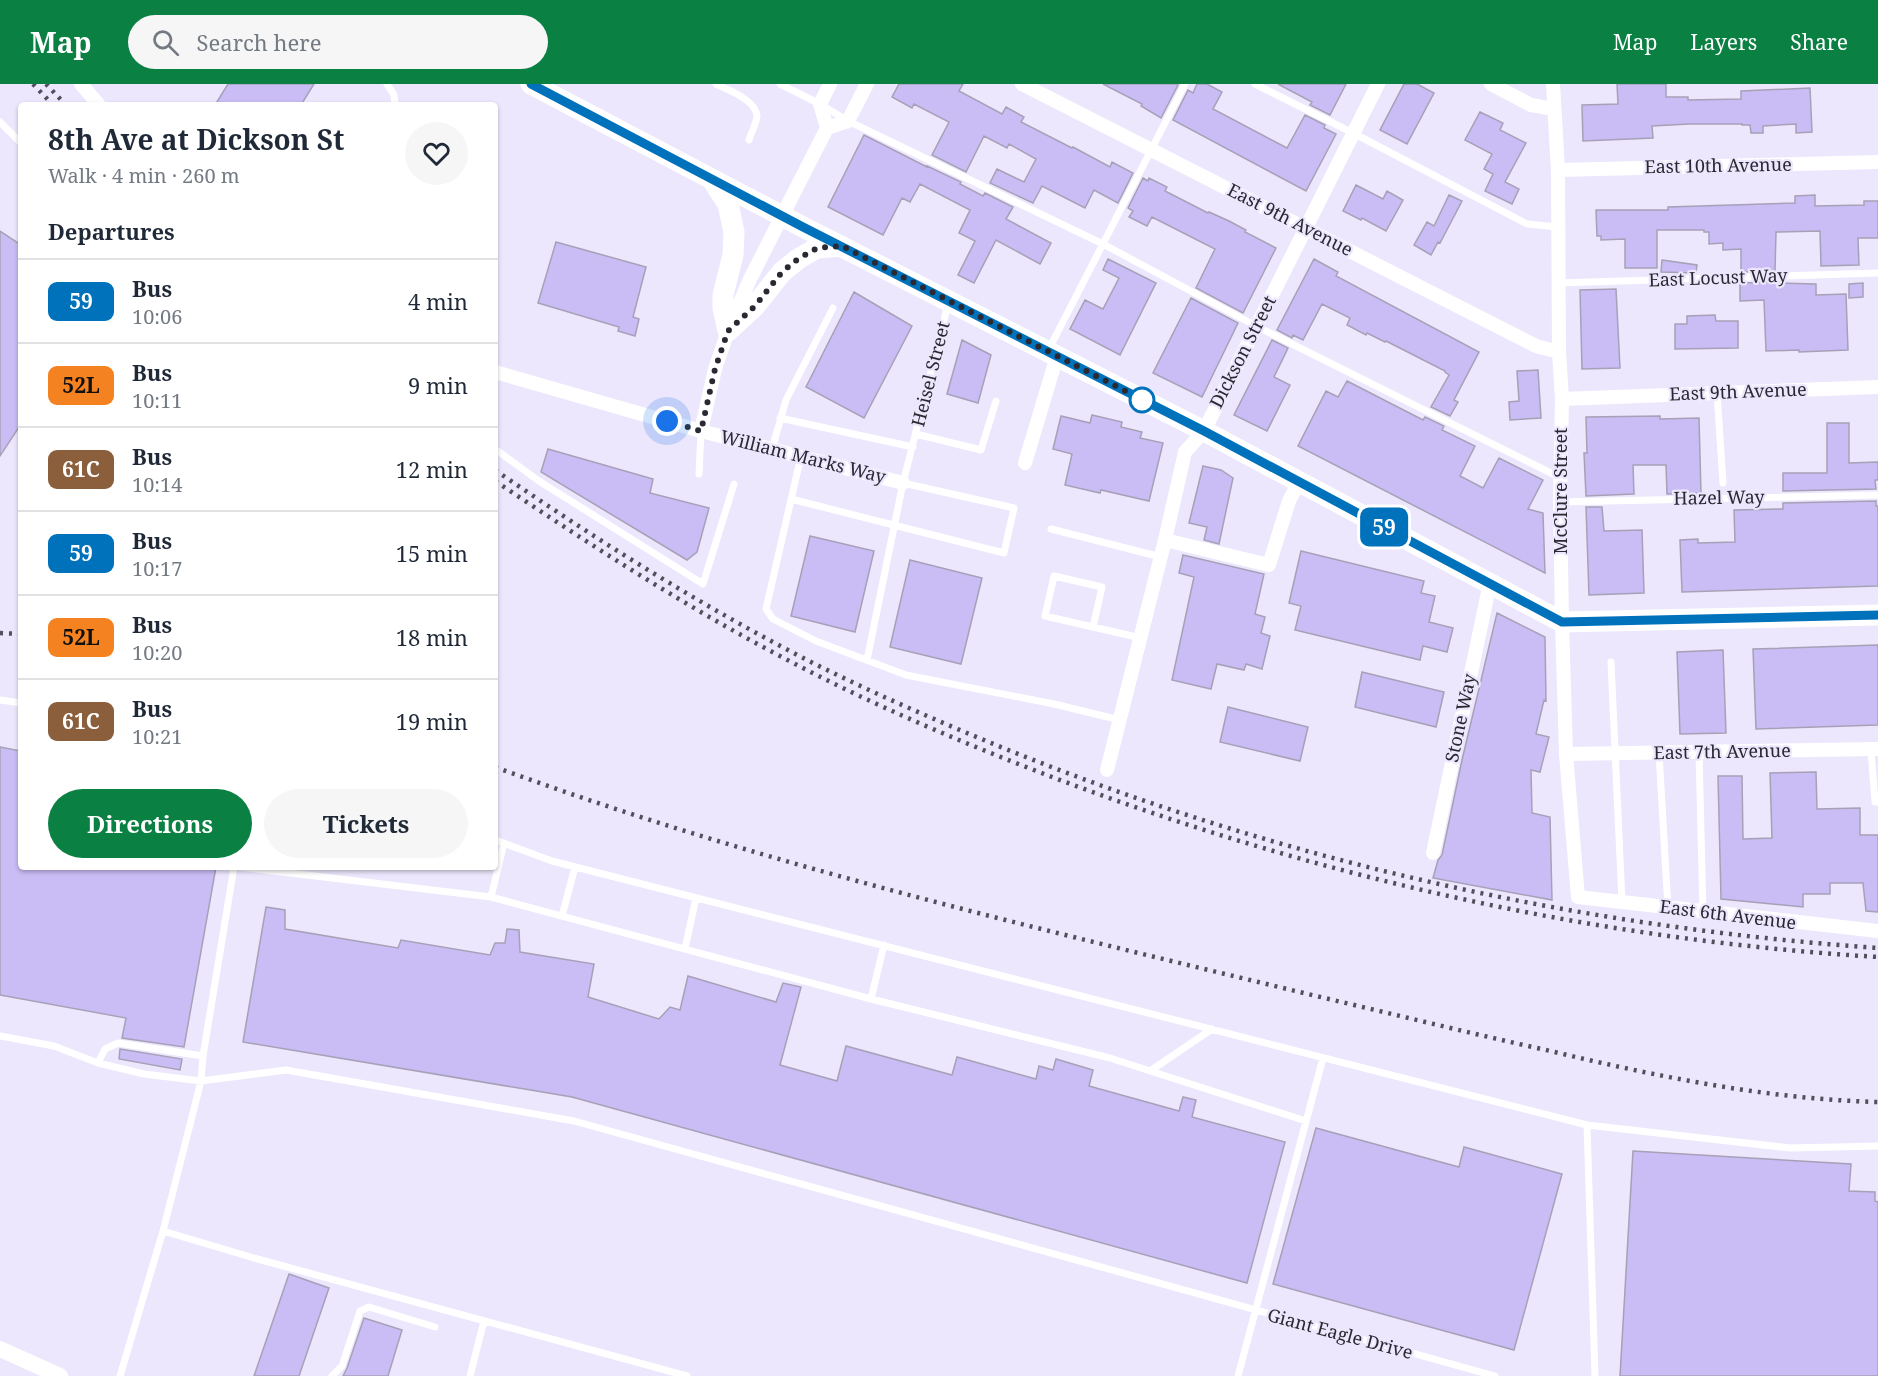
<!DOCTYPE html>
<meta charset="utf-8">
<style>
:root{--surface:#fff;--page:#f6f6f7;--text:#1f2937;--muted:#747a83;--line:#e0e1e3;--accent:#0b8043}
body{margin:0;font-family:"Noto Serif",serif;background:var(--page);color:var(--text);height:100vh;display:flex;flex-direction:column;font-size:22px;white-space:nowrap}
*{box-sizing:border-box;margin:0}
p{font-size:20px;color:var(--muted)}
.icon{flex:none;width:33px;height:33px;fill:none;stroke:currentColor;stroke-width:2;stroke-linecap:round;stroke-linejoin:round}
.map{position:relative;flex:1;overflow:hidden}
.details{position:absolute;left:18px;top:18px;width:480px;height:768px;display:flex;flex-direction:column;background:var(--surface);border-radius:6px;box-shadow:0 2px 4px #0004}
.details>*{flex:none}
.badge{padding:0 12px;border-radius:9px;font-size:21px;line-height:39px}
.you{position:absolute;width:30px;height:30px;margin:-15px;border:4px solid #fff;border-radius:50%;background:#1a73e8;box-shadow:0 0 0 9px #1a73e833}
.map>.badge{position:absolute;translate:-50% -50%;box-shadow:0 0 0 3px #fff}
h2{padding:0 30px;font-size:22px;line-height:54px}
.round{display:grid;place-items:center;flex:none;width:63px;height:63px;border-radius:32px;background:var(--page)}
.headline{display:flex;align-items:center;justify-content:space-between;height:102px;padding:0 30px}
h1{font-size:28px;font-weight:700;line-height:45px}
.cta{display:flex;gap:12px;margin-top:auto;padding:12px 30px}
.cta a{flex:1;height:69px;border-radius:36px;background:var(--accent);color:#fff;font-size:24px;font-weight:700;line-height:69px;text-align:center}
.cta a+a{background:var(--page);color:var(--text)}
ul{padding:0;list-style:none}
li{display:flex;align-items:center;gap:18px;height:84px;padding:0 30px;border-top:2px solid var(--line)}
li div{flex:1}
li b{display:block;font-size:22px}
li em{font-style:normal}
li .badge{min-width:66px;font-weight:700;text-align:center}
header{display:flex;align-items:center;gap:36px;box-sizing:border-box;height:84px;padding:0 30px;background:var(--accent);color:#fff}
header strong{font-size:28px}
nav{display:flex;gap:33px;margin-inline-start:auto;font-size:21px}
.search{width:420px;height:54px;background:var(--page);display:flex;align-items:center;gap:15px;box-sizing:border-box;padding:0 21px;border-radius:33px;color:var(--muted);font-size:22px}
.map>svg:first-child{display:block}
.building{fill:#cabcf5;stroke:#a6a1b6;stroke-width:1.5}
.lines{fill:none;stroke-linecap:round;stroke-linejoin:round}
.service{stroke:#fff;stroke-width:7}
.minor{stroke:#fff;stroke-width:14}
.tertiary{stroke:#fff;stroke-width:16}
.primary{stroke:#fff;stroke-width:21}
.rail{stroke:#524f5b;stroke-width:4.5;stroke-dasharray:3 6;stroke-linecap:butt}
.line-casing{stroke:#fff;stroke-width:14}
.line{stroke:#0072bc;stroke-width:9}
.walk{stroke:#2a2831;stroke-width:6;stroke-dasharray:0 10.8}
.stop-dot{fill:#fff;stroke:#0072bc;stroke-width:3}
.labels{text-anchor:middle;stroke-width:4.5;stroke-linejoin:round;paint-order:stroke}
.street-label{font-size:18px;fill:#2a2831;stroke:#ece7fd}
</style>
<header>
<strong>Map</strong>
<div class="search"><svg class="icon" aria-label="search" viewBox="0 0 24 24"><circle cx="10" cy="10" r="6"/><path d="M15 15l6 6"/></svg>Search here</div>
<nav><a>Map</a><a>Layers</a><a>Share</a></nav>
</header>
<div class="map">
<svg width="1878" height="1292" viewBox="0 0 1878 1292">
<rect width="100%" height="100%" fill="#ece7fd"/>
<path class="building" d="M228 0H314L301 21H215Z
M899 0H963L959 7 1002 30 1006 23 1024 33 1021 38 1072 64 1073 63 1110 83 1112 78 1133 89 1118 119 1094 106 1085 124 1042 102 1033 119 990 99 997 85 1024 98 1036 75 1009 60 1007 64 984 52 966 88 932 71 949 38 914 20 912 24 892 13Z
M1103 0H1176L1178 1 1161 34 1141 22 1142 20Z
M1197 0H1207L1222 8 1213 25 1287 64 1305 31 1325 41 1324 44 1336 50 1306 107 1173 36 1188 6 1193 9Z
M1278 0H1346L1330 31 1310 21 1312 18Z
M1404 0H1417L1434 9 1407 60 1380 46Z
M1617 0H1666V13H1688V16L1741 15V7L1810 4 1812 48 1796 49V40L1763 42V49H1751L1750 41H1742V40H1689L1652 42 1653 54 1583 57 1582 21 1618 20Z
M1480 28 1503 39 1500 46 1526 59 1505 98 1519 105 1512 120 1485 107 1493 90 1484 85 1492 70 1465 56Z
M864 51 927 83V82L961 98 960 100 983 112 985 109 1013 123 1006 135 1051 159 1040 180 996 156 974 199 958 191 975 157 959 149 970 126 920 100 910 118 902 114 883 151 828 123Z
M1143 94 1148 97 1149 94 1167 103 1165 107 1208 129 1209 128 1229 137 1246 146 1245 148 1276 164 1243 229 1196 204 1215 165 1152 133 1147 142 1129 133 1133 127 1128 124Z
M1356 101 1383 115 1387 107 1403 116 1386 147 1362 134 1361 136 1343 127Z
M1449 111 1462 117 1440 159 1438 158 1431 171 1414 161 1427 138 1434 142Z
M1815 111V122L1864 121V117H1878V154H1858L1859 181 1821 182 1820 147 1776 148 1775 187 1741 188V165L1723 166V159L1709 160V148H1704V146H1657V184H1625V155L1601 156V152H1597L1596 126H1668V123L1795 119V112Z
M0 147 21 161V340L0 372Z
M556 158 646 183 633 233 639 235 635 252 618 247 619 243 538 219Z
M1108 175 1156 199 1120 271 1070 245 1085 216 1103 225 1119 194 1103 186Z
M1314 175 1338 188 1336 192 1479 268 1454 316 1458 318 1450 332 1431 323 1449 291 1445 288V287L1386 257 1385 258 1367 249 1366 251 1347 241 1350 234 1322 220 1303 256 1293 251 1292 254 1277 246Z
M1662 176 1697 181 1696 189 1661 188Z
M1775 198V199L1816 200V211L1846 210 1848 266 1799 268V266L1766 267 1764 216 1740 217V201L1741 199Z
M1863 199V213L1849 214V200Z
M1616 205 1620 284 1582 285 1580 206Z
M854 208 912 242 864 334 806 303Z
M1191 214 1238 239 1202 313 1153 289Z
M1715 231 1716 237H1738V264L1675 265V240H1687V232Z
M962 256 991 271 978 319 947 310Z
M1272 256 1288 264 1274 293 1290 301 1267 347 1234 331Z
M1538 286 1541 334 1510 336 1509 318 1519 317 1517 287Z
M1347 297 1423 336 1425 333 1444 342 1442 346 1475 362 1460 392 1483 404 1499 374 1543 396 1528 425 1543 429 1545 489 1298 362 1326 307 1338 313Z
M1092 331 1122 338 1121 343 1142 348 1140 354 1163 359 1149 417 1101 406 1100 409 1065 401 1072 370 1053 365 1061 332 1090 339Z
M1660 332V335L1699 334 1701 409 1667 410 1666 381H1633L1634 410 1586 412 1584 369H1587L1586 333Z
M1827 339H1849V379L1878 378V396H1875L1876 405 1783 407V389H1827Z
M548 365 653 395 650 409 709 424 697 468 687 476 541 388Z
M1203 382 1221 386 1233 394 1219 460 1204 456 1207 443 1189 439Z
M1876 417V422H1878V502L1682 508 1680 456 1698 455V459L1735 458 1734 426 1783 425V419Z
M1586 423H1602L1604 447 1642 446 1644 509 1589 511Z
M810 452 874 467 855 548 791 532Z
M1301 467 1424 497 1421 509 1435 512 1429 538 1453 544 1447 568 1423 562 1420 576 1295 546 1301 522 1289 519Z
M1183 471 1264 490 1255 530 1265 533 1261 549 1270 552 1262 585 1246 580 1244 586 1217 580 1211 605 1172 596 1194 493 1179 489Z
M910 476 982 494 961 580 890 563Z
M1497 529 1545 553 1546 617 1544 616 1536 650 1549 653 1540 688 1531 686 1532 729 1550 733 1552 816 1433 794 1438 776 1442 771 1462 676Z
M1878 561V641L1756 645 1753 565Z
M1723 566 1726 649 1680 650 1677 568Z
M1362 588 1444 608 1436 643 1355 623Z
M1228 623 1308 643 1300 677 1220 658Z
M0 663 21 667V783H216L184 963 122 954 126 934 0 911Z
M1816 688 1817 725 1860 724V751H1878V828L1866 827 1863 799H1830V810H1803V823L1721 815 1718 692H1742L1743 755 1772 754 1770 689Z
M266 823 285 826V845L398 864 401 856 490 871 495 859H505L507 845 519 846 520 868 594 880 588 913 659 935 670 923 680 926 688 892 776 918 783 899 801 903 780 981 837 997 846 962 952 991 957 973 1036 995 1039 982 1053 986 1056 975 1093 986 1089 1002 1179 1027 1183 1013 1196 1016 1192 1033 1285 1058 1247 1199 572 1013 243 958Z
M120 965 182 975 180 986 119 975Z
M1316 1044 1459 1083 1464 1063 1562 1090 1514 1266 1273 1200Z
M1633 1067 1851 1080 1849 1107 1875 1108V1117L1878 1118V1292H1620Z
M289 1190 329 1204 299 1292H254Z
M364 1234 402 1246 388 1292H343L347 1284Z"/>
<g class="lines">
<path class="service" d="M387 0 394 11 395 21
M716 0C728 6 757 16 757 33 756 40 751 49 749 56
M780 0 820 20 848 37 1103 160 1256 242 1561 394
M1255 0 1353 49 1527 140 1558 143
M0 38 21 59
M1558 199 1878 189
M1049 265 1185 0
M1717 309 1723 399
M780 334 913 363
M916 350 981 366 996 317
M495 365 539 397 703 500 734 400
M772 365 786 316 833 224
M801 372 766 525 773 535 816 557 906 591 1054 620 1120 636
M699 390 701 347
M791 415 1004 469 1014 424 903 399
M1560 418 1878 411
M1051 445 1161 473
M1093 543 1102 503 1054 492 1045 532 1141 554
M867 576 903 399 948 220
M1611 578 1622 818
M0 616 21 619
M1871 666 1875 718H1878
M1699 668 1703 828
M1659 669 1668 824
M495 756 552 777 1587 1041 1790 1064 1878 1062
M240 783 491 813 504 759
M491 813 871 915 1110 974 1306 1037
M562 832 575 783
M685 865 696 814
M871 915 884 861
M0 952 54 962 98 979 144 990 201 997 286 986 574 1037 1495 1292
M98 979 105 965 118 959 203 972
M1150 987 1212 945
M1587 1041 1595 1292
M163 1147 254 1174 687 1292
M120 1292 163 1147 201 997 203 972 234 783
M332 1292 342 1282 360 1227 369 1223 435 1243
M470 1292 484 1237
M1238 1292 1323 974"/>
<path class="minor" d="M81 0 99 21
M1022 0 1536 262 1559 268
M1491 0 1531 21 1554 25
M1553 0 1558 86 1559 268 1562 315 1560 418 1562 538 1566 670 1578 813 1878 847
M827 44 820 20 830 0
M1558 86 1878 78
M495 288 701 347 903 399
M1562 315 1878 303
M701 347 715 285 728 247 750 195 827 44 848 37 867 0
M1025 379 1057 272
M1165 456 1269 481 1289 417 1299 398
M1566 670 1878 665
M1107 686 1165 456 1185 368 1204 347 1378 0
M1433 769 1490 499"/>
<path class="tertiary" d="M0 1265 60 1292"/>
<path class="primary" d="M531 0 803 143 1204 347 1562 538 1878 531
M713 97 728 120 734 148 733 171 723 211V224L728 247 755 222 782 188 798 175 817 164 841 162"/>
<path class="rail" d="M33 0 53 21
M46 0 66 21
M495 386C597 456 703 523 813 579 873 609 935 636 996 661 1277 776 1576 843 1878 864
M495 397C588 459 681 520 780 572 868 619 960 658 1052 693 1316 793 1596 856 1878 873
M0 549 21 550
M495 683C762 781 1040 845 1316 912 1393 930 1469 949 1546 966 1655 992 1765 1015 1878 1018"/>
</g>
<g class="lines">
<defs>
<path id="line" d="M531 0 803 143 1204 347 1562 538 1878 531"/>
</defs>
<use href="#line" class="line-casing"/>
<use href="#line" class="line"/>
<path class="walk" d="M667 337 701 347 715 285 728 247 755 222 782 188 798 175 817 164 842 162 1149 319 1142 316"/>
</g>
<circle class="stop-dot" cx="1142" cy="316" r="12"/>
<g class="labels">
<g class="street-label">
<text transform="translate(1718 82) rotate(-1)" y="6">East 10th Avenue</text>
<text transform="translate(1290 136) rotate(27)" y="6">East 9th Avenue</text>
<text transform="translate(1718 194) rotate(-2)" y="6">East Locust Way</text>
<text transform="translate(1243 268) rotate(-63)" y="6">Dickson Street</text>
<text transform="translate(931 290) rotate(-76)" y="6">Heisel Street</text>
<text transform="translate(1738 308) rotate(-2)" y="6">East 9th Avenue</text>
<text transform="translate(803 373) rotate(14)" y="6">William Marks Way</text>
<text transform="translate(1561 407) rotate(-90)" y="6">McClure Street</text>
<text transform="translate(1719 414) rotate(-1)" y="6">Hazel Way</text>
<text transform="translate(1461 634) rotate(-78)" y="6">Stone Way</text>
<text transform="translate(1722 668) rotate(-1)" y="6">East 7th Avenue</text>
<text transform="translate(1728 831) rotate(7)" y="6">East 6th Avenue</text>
<text transform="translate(1340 1250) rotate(15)" y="6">Giant Eagle Drive</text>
</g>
</g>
</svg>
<div class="you" style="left:667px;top:337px"></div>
<b class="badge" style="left:1384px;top:443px;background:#0072bc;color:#fff">59</b>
<section class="details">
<div class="headline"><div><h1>8th Ave at Dickson St</h1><p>Walk · 4 min · 260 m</p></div><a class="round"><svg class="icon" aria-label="heart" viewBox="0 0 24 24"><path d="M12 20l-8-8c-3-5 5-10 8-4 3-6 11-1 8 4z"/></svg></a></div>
<h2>Departures</h2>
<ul>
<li><span class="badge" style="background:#0072bc;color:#fff">59</span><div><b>Bus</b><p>10:06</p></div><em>4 min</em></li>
<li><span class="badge" style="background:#f58220;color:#111">52L</span><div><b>Bus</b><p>10:11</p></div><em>9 min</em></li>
<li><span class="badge" style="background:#8b5e3c;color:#fff">61C</span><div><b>Bus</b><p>10:14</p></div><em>12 min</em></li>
<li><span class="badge" style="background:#0072bc;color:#fff">59</span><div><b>Bus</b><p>10:17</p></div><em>15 min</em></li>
<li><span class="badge" style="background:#f58220;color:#111">52L</span><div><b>Bus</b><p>10:20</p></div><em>18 min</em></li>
<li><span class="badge" style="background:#8b5e3c;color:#fff">61C</span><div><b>Bus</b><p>10:21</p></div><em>19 min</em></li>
</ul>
<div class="cta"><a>Directions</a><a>Tickets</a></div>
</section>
</div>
